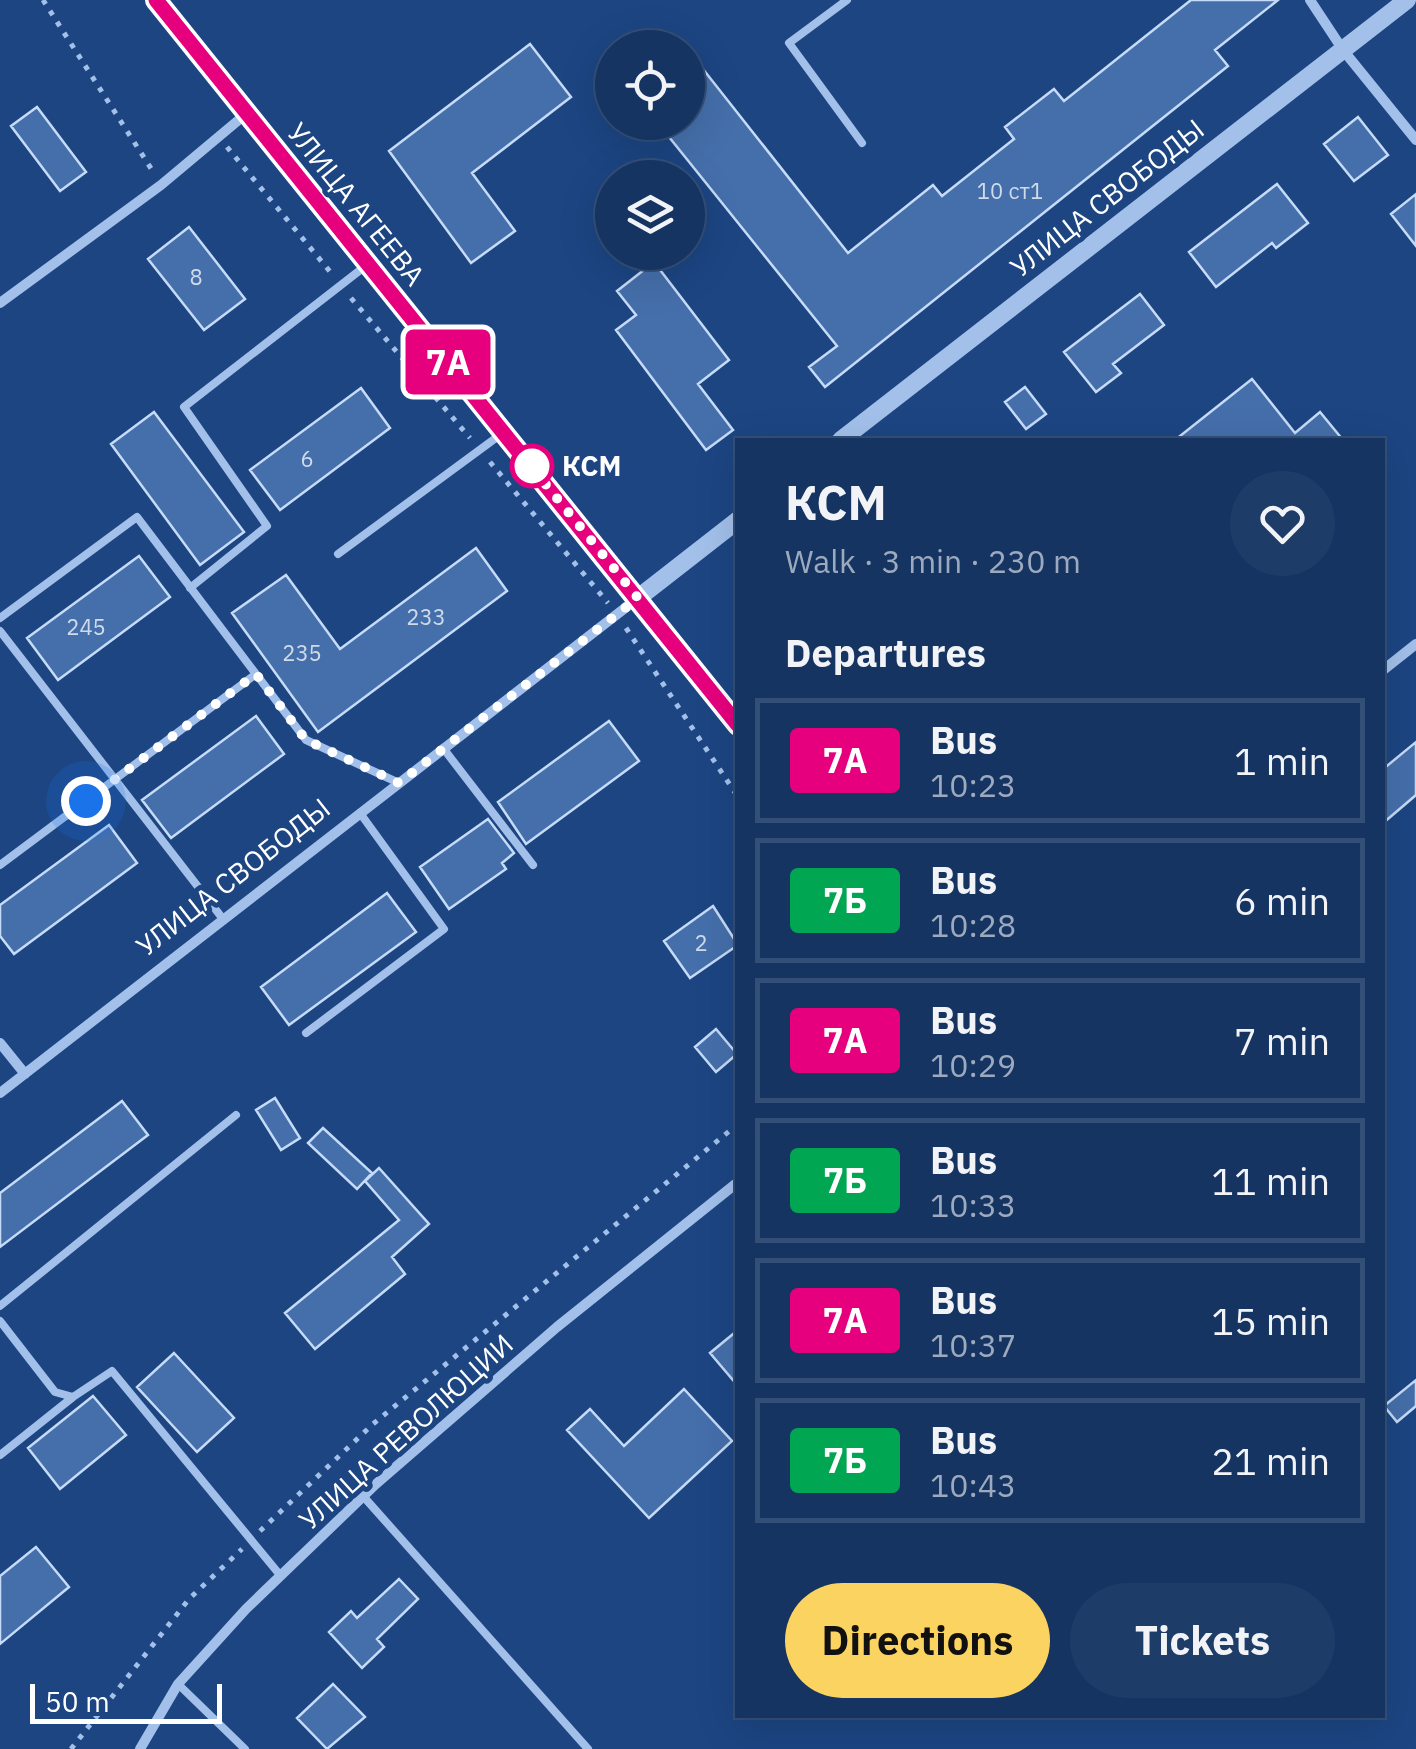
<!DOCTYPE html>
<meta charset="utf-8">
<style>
:root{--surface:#153462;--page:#1e3c68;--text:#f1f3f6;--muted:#9daabe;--line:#344f77;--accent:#fad360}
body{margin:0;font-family:"IBM Plex Sans",sans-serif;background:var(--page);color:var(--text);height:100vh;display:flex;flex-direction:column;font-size:38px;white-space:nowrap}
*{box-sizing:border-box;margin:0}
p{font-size:32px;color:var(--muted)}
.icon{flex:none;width:55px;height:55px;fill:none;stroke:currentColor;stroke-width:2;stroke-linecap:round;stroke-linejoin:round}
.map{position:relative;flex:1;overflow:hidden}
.details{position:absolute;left:735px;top:438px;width:650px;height:1280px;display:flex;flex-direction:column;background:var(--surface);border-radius:0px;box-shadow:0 10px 40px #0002,0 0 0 2px var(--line)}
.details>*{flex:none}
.badge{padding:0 20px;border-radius:8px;font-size:35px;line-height:65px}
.tools{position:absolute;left:595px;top:30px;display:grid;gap:20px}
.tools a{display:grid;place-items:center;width:110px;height:110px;border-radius:50%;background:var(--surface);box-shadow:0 10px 40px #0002,0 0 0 2px var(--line);font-size:50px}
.scale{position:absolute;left:30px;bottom:25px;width:192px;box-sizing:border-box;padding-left:10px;border:5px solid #fff;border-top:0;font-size:28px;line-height:35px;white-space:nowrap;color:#fff;-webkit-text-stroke:8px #1c4582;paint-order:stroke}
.you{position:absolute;width:50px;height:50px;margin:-25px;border:8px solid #fff;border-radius:50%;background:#1a73e8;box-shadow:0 0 0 15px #1a73e833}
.map>.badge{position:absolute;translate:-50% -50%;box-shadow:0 0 0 5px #fff}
h2{padding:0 50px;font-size:38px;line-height:90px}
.round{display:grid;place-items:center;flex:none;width:105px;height:105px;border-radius:52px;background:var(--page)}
.summary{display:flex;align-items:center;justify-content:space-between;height:170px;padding:0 50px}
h1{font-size:48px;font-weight:700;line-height:75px}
.cta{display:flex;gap:20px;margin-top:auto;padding:20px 50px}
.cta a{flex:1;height:115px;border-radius:60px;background:var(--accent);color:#111;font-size:40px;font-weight:700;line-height:115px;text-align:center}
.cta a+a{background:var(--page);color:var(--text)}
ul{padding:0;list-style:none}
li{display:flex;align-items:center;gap:30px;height:125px;margin:0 20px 15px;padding:0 30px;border:5px solid var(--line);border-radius:0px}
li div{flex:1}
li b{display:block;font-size:38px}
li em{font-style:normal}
li .badge{min-width:110px;font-weight:700;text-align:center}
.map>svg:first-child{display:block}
.building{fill:#456fab;stroke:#c6dbf7;stroke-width:2.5}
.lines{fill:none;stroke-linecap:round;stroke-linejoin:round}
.path{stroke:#a2c0ea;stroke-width:5;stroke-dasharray:5 8;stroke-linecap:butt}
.service{stroke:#a2c0ea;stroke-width:8}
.minor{stroke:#a2c0ea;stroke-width:10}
.tertiary{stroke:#a2c0ea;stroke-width:18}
.line-casing{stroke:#fff;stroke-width:22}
.line{stroke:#e6007e;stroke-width:15}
.walk{stroke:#fff;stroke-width:10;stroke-dasharray:0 18}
.stop-dot{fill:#fff;stroke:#e6007e;stroke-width:5}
.labels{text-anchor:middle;stroke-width:10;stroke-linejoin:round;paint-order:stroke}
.number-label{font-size:22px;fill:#d0dbea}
.street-label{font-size:28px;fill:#fff;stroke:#1c4582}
.stop-label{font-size:28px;font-weight:bold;fill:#fff;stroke:#1c4582;text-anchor:start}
</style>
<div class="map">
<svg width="1416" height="1749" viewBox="0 0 1416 1749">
<rect width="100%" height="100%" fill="#1c4582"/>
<path class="building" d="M1191 0H1278L1215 50 1228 66 825 387 809 367 837 346 657 122H688V50L848 253 933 185 942 196 1014 139 1005 127 1054 89 1064 101Z
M530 44 571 97 472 173 515 231 471 263 389 151Z
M37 107 86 172 60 191 11 126Z
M1358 117 1388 155 1354 181 1324 144Z
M1277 184 1308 223 1276 248 1272 243 1216 287 1189 252Z
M1416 194V246L1391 214Z
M189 227 245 299 204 330 148 259Z
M654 262 729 360 698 384 733 430 706 450 616 330 636 315 617 291Z
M1140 294 1164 325 1113 364 1121 373 1096 392 1064 352Z
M1252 379 1295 433 1320 412 1343 440H1175Z
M1025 387 1046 414 1026 429 1005 402Z
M361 388 390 428 280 510 250 470Z
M154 412 244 532 200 565 111 444Z
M476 548 507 591 318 732 232 613 286 575 340 649Z
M139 556 170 597 58 680 27 638Z
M256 716 284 754 171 838 142 800Z
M609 721 639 761 526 844 498 802Z
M1416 742V795L1382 824V770Z
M488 819 514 853 502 863 506 869 449 909 420 867Z
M109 825 137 863 14 954 0 936V905Z
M387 893 416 932 289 1025 261 987Z
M713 906 738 945 690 978 664 941Z
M716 1029 737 1054 716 1072 695 1047Z
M275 1098 300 1138 281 1150 256 1110Z
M122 1101 148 1135 0 1247V1193Z
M323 1128 372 1173 357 1189 308 1143Z
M379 1168 429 1224 392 1257 405 1274 315 1349 285 1313 399 1220 365 1181Z
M738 1330V1386L710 1353Z
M174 1353 234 1418 197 1452 137 1387Z
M1416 1380V1406L1397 1422 1384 1406Z
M684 1389 732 1441 649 1518 567 1430 590 1409 624 1446Z
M93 1396 126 1435 60 1489 28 1448Z
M36 1547 69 1587 0 1644V1576Z
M399 1579 418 1599 377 1639 384 1647 362 1668 329 1632 351 1611 357 1618Z
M333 1684 365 1717 327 1749 297 1718Z"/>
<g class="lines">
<path class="path" d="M43 0 152 170
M227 147 332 274
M351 298 470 438
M490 462 608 603
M626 628 738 797
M260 1531 373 1424 738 1124
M71 1749 189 1599 242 1549"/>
<path class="service" d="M847 0 789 43 862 143
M338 554 504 432
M190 588 267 526 184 407 368 264
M0 618 137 517 306 740 399 783
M0 631 223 919
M443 748 533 865
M0 865 256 674
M306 1033 444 929 360 813
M0 1306 236 1115
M0 1321 55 1392 73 1397 112 1371 280 1575
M0 1455 73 1397
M363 1496 588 1749
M178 1684 245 1749"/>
<path class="minor" d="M1310 0 1343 50 1416 140
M0 303 161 185 247 113
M1382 671 1416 644
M0 1043 25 1074
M0 1093 638 598 738 725
M140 1749 178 1684 246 1609 376 1484 557 1327 738 1182"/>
<path class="tertiary" d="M156 0 638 598 738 520
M841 440 1407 0"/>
</g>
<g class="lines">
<defs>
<path id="line" d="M156 0 738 725"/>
</defs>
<use href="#line" class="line-casing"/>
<use href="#line" class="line"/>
<path class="walk" d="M86 801 256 674 306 740 399 783 638 598 526 460 532 466"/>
</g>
<circle class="stop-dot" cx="532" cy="466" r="20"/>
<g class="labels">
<g class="number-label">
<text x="1010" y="199">10 ст1</text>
<text x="196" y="285">8</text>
<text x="307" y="467">6</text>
<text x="426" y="625">233</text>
<text x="86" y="635">245</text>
<text x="302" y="661">235</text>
<text x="701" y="951">2</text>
</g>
<g class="street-label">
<text transform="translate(1107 198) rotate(-38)" y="10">УЛИЦА СВОБОДЫ</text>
<text transform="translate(356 204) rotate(51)" y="10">УЛИЦА АГЕЕВА</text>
<text transform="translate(233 877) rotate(-38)" y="10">УЛИЦА СВОБОДЫ</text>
<text transform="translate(406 1432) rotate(-42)" y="10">УЛИЦА РЕВОЛЮЦИИ</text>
</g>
<g class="stop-label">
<text x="562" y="476">КСМ</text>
</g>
</g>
</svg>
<div class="tools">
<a><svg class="icon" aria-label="locate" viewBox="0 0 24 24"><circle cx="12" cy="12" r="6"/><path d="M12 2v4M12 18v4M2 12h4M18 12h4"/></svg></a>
<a><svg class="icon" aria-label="layers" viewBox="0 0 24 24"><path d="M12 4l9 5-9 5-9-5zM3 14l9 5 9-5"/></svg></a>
</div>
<div class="scale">50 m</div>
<div class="you" style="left:86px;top:801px"></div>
<b class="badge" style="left:448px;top:362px;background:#e6007e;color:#fff">7А</b>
<section class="details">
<div class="summary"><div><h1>КСМ</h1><p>Walk · 3 min · 230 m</p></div><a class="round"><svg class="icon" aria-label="heart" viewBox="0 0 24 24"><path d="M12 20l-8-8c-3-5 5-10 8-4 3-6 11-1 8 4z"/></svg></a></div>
<h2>Departures</h2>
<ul>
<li><span class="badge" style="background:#e6007e;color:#fff">7А</span><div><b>Bus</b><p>10:23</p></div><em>1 min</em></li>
<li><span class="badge" style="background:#00a651;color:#fff">7Б</span><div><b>Bus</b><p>10:28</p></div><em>6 min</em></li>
<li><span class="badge" style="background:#e6007e;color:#fff">7А</span><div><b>Bus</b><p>10:29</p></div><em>7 min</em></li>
<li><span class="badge" style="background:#00a651;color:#fff">7Б</span><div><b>Bus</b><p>10:33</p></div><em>11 min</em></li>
<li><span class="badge" style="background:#e6007e;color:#fff">7А</span><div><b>Bus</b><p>10:37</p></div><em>15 min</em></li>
<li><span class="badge" style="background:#00a651;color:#fff">7Б</span><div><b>Bus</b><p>10:43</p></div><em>21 min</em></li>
</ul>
<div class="cta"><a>Directions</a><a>Tickets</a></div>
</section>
</div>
